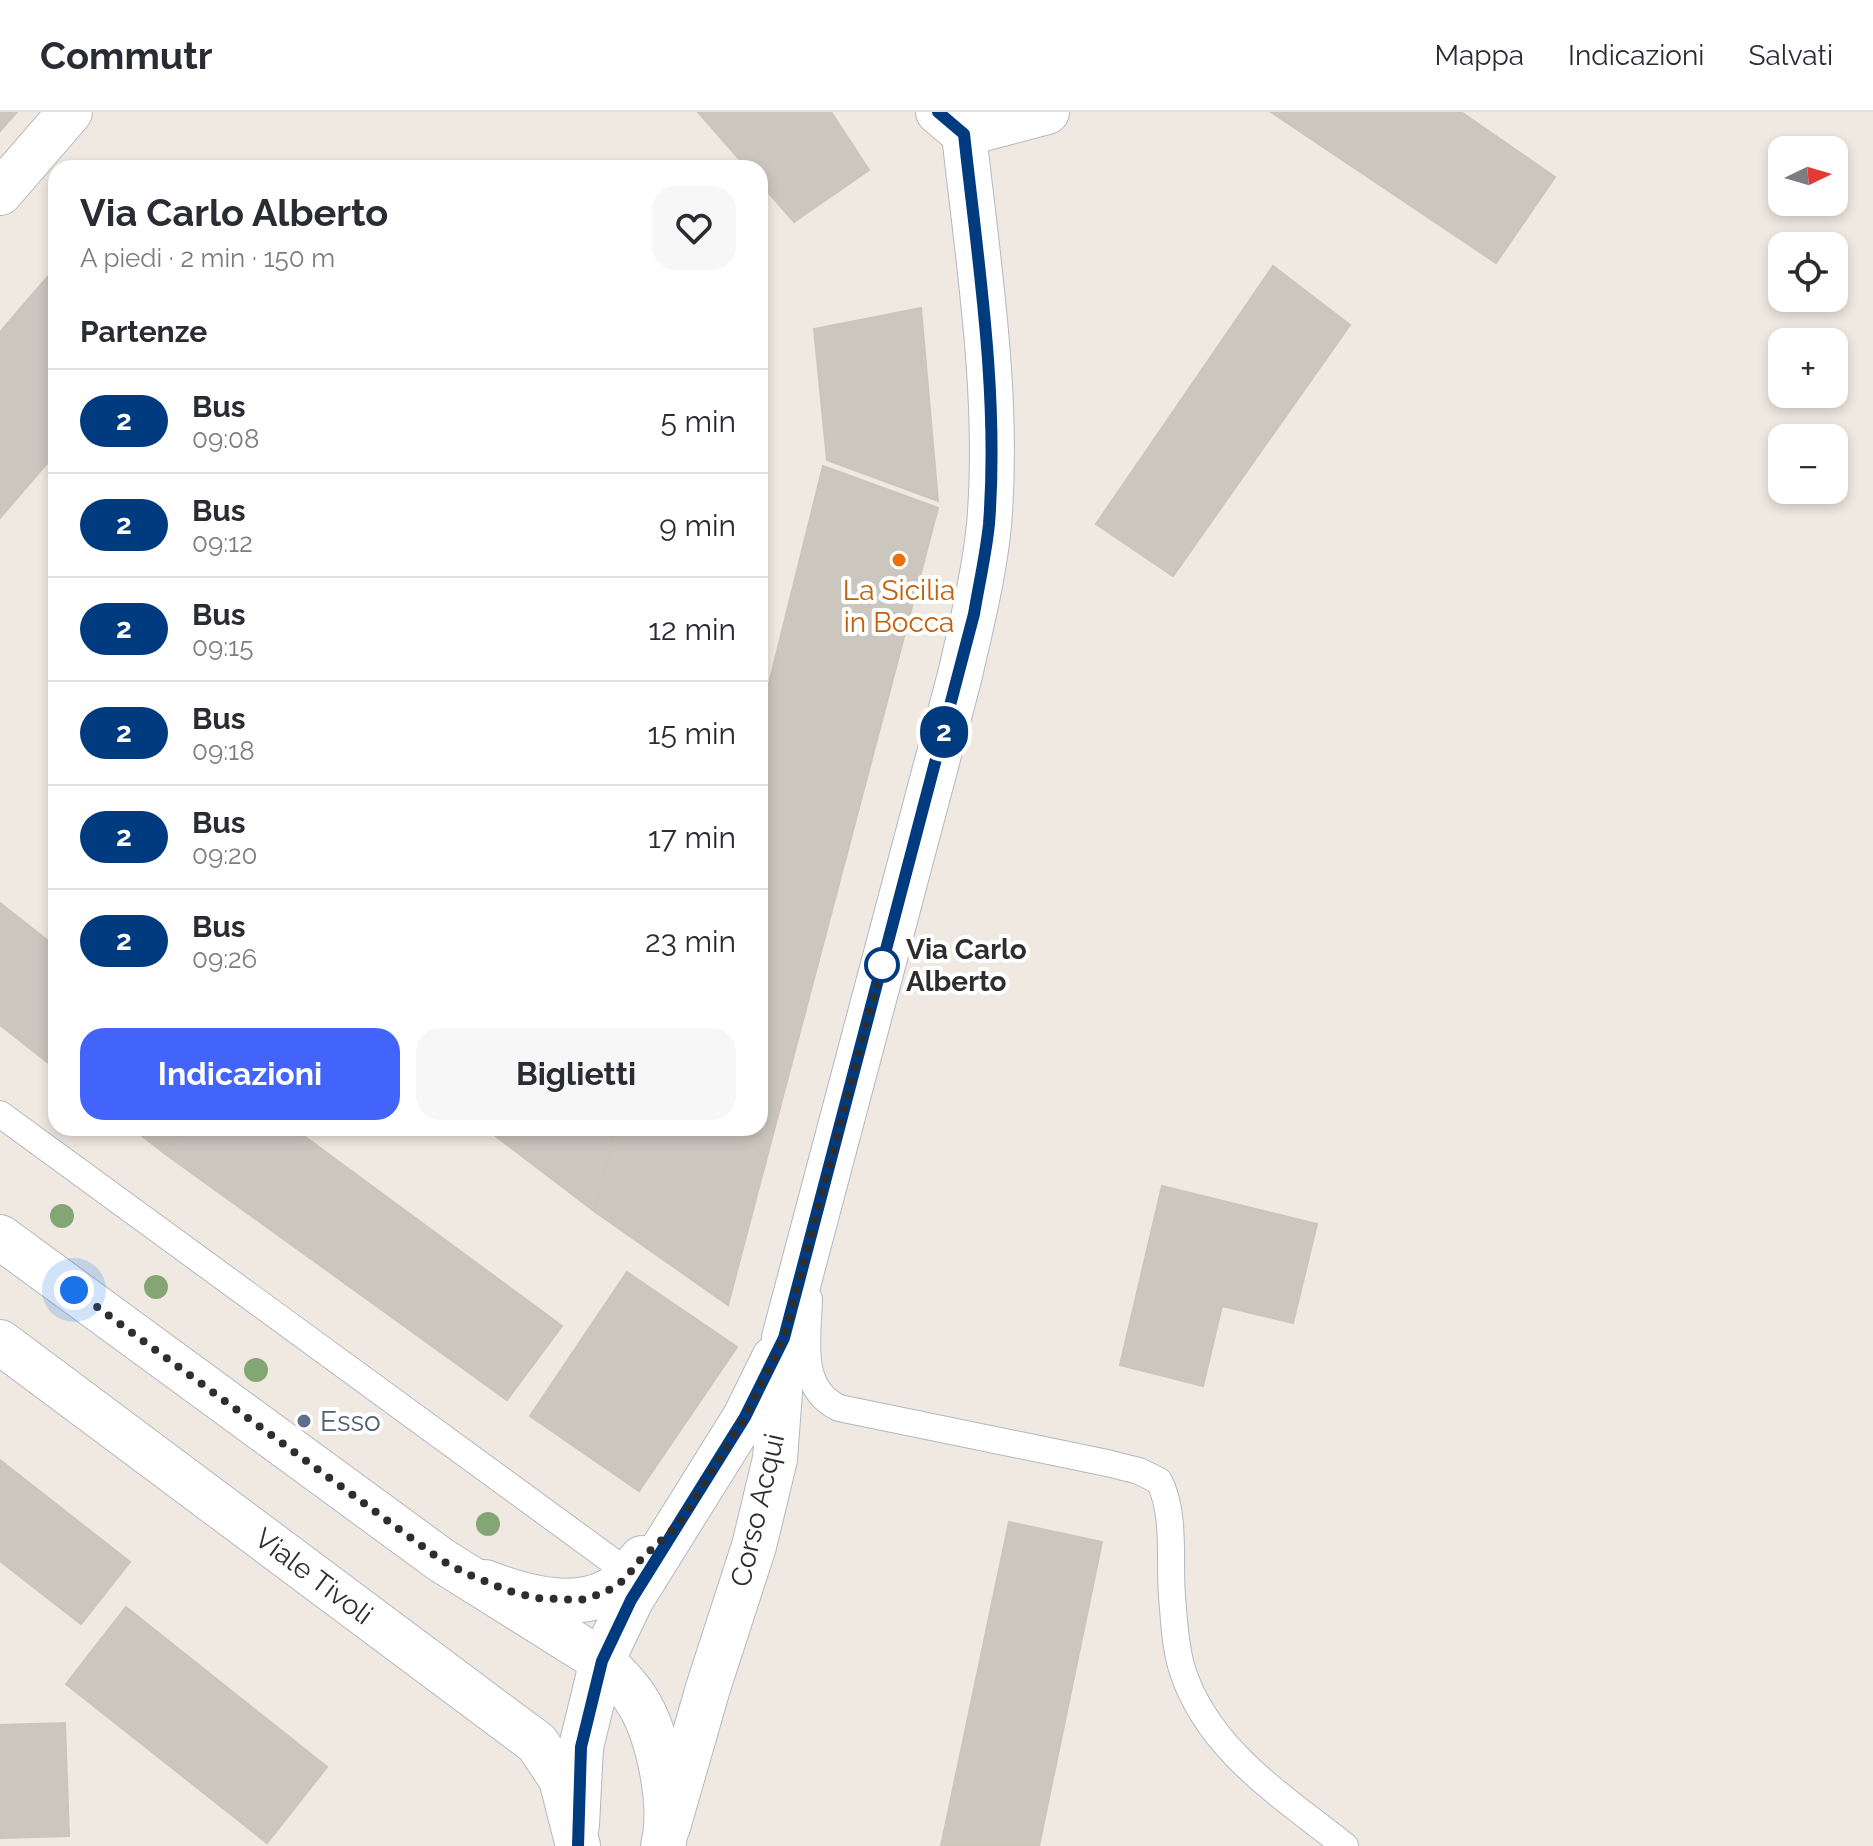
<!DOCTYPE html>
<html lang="it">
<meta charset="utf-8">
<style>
:root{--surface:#fff;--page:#f7f7f7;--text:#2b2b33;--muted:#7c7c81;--line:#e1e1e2;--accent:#4264fb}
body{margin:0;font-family:Raleway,sans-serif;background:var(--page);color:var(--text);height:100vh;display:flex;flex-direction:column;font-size:30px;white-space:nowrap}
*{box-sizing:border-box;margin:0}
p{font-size:26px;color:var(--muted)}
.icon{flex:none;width:44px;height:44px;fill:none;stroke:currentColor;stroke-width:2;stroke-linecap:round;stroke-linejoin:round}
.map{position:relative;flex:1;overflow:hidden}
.sheet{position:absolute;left:48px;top:48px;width:720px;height:976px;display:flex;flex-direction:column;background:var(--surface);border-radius:24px;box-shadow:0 4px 12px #0003}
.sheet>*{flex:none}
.badge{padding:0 16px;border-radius:26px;font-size:28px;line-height:52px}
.needle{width:52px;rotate:85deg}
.buttons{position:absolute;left:1768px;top:24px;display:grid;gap:16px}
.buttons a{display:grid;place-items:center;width:80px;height:80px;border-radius:16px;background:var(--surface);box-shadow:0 4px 12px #0003;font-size:40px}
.you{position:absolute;width:40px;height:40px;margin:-20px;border:6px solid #fff;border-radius:50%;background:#1a73e8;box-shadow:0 0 0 12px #1a73e833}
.map>.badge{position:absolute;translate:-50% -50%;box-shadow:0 0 0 4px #fff}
h2{padding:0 32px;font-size:30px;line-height:72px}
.round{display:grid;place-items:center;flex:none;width:84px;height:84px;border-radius:24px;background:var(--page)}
.headline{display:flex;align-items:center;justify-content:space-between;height:136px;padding:0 32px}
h1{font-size:38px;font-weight:700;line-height:60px}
.primary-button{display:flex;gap:16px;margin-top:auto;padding:16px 32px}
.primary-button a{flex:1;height:92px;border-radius:24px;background:var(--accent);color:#fff;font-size:32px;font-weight:700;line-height:92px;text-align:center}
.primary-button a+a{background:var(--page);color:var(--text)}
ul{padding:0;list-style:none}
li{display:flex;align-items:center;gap:24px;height:104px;padding:0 32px;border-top:2px solid var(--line)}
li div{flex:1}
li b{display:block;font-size:30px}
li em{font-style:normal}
li .badge{min-width:88px;font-weight:700;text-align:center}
header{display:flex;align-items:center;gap:48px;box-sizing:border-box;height:112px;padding:0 40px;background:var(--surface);border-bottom:2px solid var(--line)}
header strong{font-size:38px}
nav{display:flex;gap:44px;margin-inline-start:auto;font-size:28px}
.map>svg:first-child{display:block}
.building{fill:#cbc7bf;stroke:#cbc5ba;stroke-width:2}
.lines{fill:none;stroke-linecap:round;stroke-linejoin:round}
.service-casing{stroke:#b4b7c1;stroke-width:28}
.minor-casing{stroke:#b4b7c1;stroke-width:46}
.tertiary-casing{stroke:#b4b7c1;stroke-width:46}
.secondary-casing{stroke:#b4b7c1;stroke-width:46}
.service{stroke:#fff;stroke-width:26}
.minor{stroke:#fff;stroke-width:44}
.tertiary{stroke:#fff;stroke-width:44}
.secondary{stroke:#fff;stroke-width:44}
.tree{fill:#84a574}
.line-casing{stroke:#fff;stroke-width:18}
.line{stroke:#003b80;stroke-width:12}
.walk{stroke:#2e2e2e;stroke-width:8;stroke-dasharray:0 14.4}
.food-dot{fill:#e8710a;stroke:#fff;stroke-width:3}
.stop-dot{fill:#fff;stroke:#003b80;stroke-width:4}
.service-dot{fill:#5c6f8a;stroke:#fff;stroke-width:3}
.labels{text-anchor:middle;stroke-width:8;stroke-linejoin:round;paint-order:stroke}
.food-label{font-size:28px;fill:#c56008;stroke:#fff}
.stop-label{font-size:28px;font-weight:bold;fill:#2e2e2e;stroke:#fff;text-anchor:start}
.service-label{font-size:28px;fill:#4e5e75;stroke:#fff;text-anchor:start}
.street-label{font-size:28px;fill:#2e2e2e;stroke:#fff}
</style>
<header>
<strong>Commutr</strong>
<nav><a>Mappa</a><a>Indicazioni</a><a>Salvati</a></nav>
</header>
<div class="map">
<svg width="1873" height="1734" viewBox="0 0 1873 1734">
<rect width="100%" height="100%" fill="#efe9e1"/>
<path class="building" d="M0 0H17L0 19Z
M698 0H831L869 58 794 110 760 71V56H747Z
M1271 0H1461L1555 65 1496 151Z
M1273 154 1350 213 1173 464 1096 412Z
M56 155V341L0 406V220Z
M921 196 938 389 827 348 814 217Z
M823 354 938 396 728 1193 594 1099 616 1016H760V608Z
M0 791 56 835V957L0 913Z
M132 1016H184L164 1041Z
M184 1016H293L562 1214 507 1288 164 1041Z
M485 1016H616L594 1099Z
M1162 1074 1317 1112 1293 1211 1222 1194 1203 1274 1120 1253Z
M627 1160 737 1235 639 1379 530 1304Z
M0 1348 130 1450 81 1512 0 1449Z
M1009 1410 1102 1430 1039 1734H941Z
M126 1495 327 1655 267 1731 66 1572Z
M65 1611 69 1724 0 1726V1613Z"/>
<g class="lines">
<defs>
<path id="service" d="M0 1002 630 1462
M809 1187C808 1226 797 1276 839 1296L1107 1351 1139 1359 1159 1369C1176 1402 1169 1448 1172 1484 1174 1508 1175 1534 1182 1557 1207 1637 1282 1684 1345 1734"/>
<path id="minor" d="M964 22 1047 0
M0 81 70 0"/>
<path id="tertiary" d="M485 1470C526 1486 585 1503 622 1470 630 1463 635 1453 642 1446
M577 1713 581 1635 602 1549 631 1488 745 1305 774 1246
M668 1715 708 1576 754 1434 775 1347 784 1226 960 563C971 514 984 464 989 413 1000 285 978 150 964 22L938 0"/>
<path id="secondary" d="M0 1125 441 1448 602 1549C615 1561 627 1573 636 1587 659 1622 673 1694 663 1734
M0 1230 537 1631 561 1667 578 1734"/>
</defs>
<use href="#service" class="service-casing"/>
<use href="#minor" class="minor-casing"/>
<use href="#tertiary" class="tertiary-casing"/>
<use href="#secondary" class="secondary-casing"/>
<use href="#service" class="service"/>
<use href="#minor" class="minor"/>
<use href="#tertiary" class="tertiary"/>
<use href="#secondary" class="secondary"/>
</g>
<g class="tree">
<circle cx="62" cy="1104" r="12"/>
<circle cx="156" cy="1175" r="12"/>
<circle cx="256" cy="1258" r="12"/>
<circle cx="488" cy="1412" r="12"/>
</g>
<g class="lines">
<defs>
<path id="line" d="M578 1734 581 1635 602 1549 631 1488 745 1305 784 1226 974 502C979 472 986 442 989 412 999 282 978 150 964 22L938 0"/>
</defs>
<use href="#line" class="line-casing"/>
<use href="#line" class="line"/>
<path class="walk" d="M74 1178 441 1448 465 1461 509 1479 536 1486 581 1488 606 1480 624 1468 641 1447 679 1412 745 1305 784 1226 882 853"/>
</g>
<circle class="food-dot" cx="899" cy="448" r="8"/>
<circle class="stop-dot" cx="882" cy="853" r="16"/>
<circle class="service-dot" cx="304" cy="1309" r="8"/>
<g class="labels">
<g class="food-label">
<text x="899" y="488">La Sicilia<tspan x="899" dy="32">in Bocca</tspan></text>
</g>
<g class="stop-label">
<text x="906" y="847">Via Carlo<tspan x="906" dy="32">Alberto</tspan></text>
</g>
<g class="service-label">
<text x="320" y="1319">Esso</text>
</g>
<g class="street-label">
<text transform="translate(757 1398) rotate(-77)" y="10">Corso Acqui</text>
<text transform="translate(314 1464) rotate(37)" y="10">Viale Tivoli</text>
</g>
</g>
</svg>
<div class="buttons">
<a><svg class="needle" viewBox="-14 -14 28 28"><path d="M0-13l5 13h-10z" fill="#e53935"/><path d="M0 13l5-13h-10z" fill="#7c7c81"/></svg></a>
<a><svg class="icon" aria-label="locate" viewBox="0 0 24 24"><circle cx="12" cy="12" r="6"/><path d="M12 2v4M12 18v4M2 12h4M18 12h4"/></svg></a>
<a>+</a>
<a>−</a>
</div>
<div class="you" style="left:74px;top:1178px"></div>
<b class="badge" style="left:944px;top:620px;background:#003b80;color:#fff">2</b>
<section class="sheet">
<div class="headline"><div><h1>Via Carlo Alberto</h1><p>A piedi · 2 min · 150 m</p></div><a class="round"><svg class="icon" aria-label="heart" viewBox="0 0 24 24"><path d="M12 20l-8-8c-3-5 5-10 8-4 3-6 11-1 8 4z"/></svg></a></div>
<h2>Partenze</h2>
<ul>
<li><span class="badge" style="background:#003b80;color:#fff">2</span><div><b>Bus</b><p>09:08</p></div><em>5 min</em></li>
<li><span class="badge" style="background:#003b80;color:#fff">2</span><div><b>Bus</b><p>09:12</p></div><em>9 min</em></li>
<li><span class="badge" style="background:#003b80;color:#fff">2</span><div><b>Bus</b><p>09:15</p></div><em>12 min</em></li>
<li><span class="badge" style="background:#003b80;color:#fff">2</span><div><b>Bus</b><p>09:18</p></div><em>15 min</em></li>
<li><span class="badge" style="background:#003b80;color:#fff">2</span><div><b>Bus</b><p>09:20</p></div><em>17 min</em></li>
<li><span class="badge" style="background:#003b80;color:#fff">2</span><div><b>Bus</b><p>09:26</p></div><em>23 min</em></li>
</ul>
<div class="primary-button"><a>Indicazioni</a><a>Biglietti</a></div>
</section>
</div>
